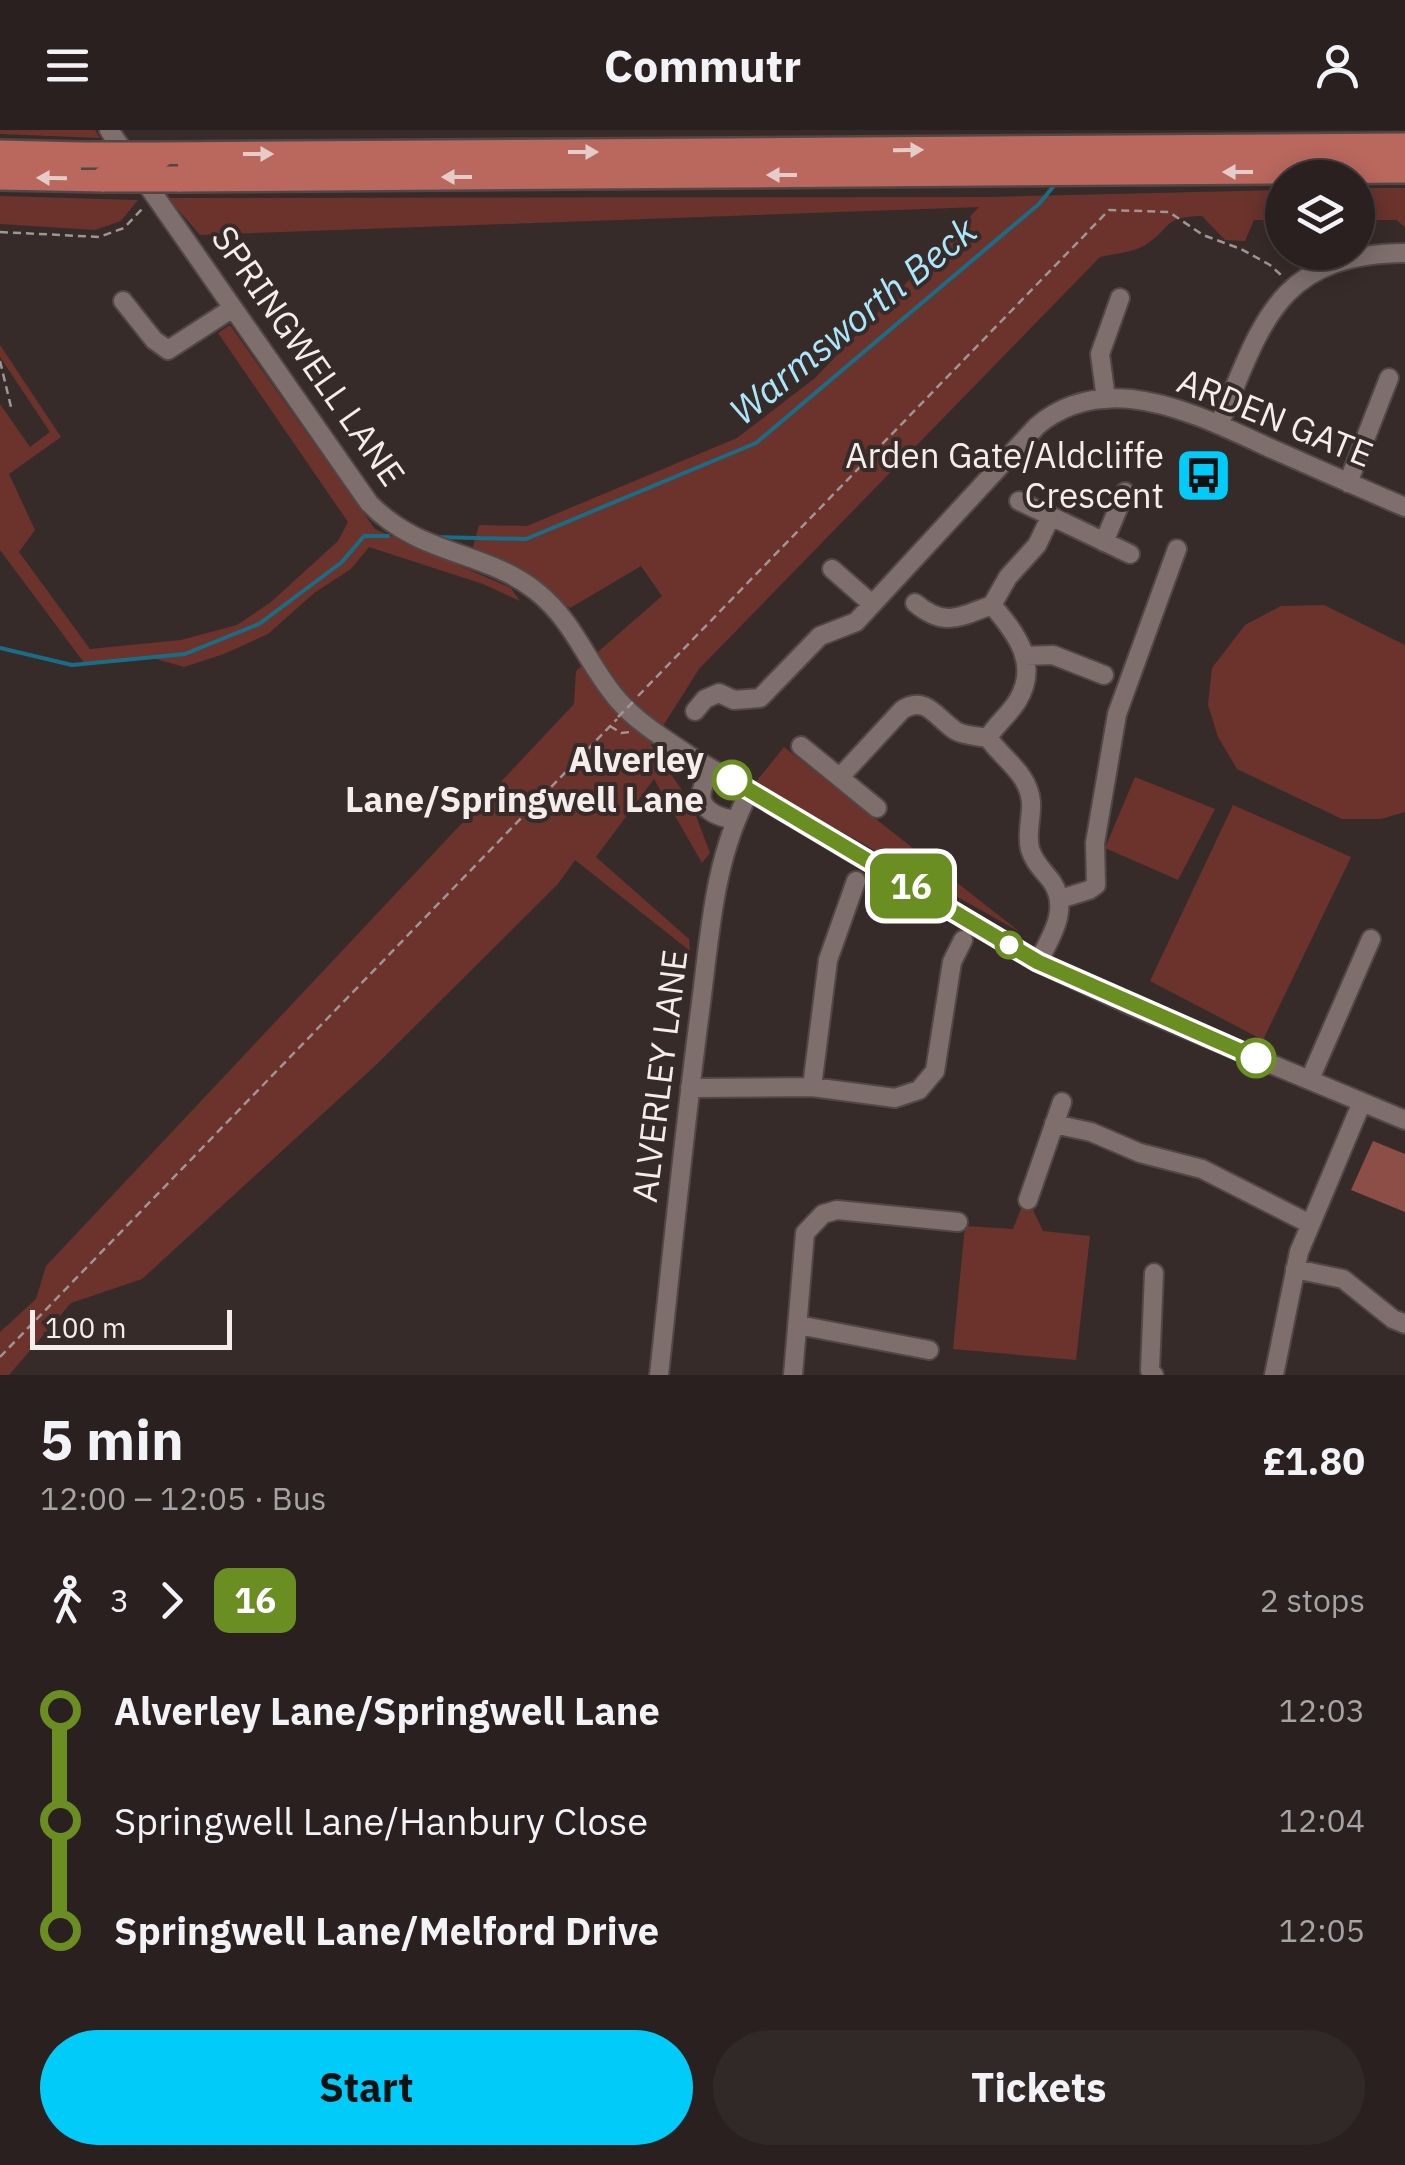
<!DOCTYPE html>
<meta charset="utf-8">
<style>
:root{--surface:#29201f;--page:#312828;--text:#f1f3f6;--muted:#a5a3a4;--line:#453e3d;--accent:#00cbf9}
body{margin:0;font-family:"IBM Plex Sans",sans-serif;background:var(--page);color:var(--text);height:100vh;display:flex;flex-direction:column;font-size:38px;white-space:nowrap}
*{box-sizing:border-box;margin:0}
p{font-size:32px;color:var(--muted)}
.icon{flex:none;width:55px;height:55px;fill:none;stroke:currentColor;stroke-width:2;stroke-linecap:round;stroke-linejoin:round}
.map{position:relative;height:1245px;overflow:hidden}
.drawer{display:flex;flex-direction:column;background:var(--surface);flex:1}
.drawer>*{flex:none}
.badge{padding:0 20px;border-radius:15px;font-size:35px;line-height:65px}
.controls{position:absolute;left:1265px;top:30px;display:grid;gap:20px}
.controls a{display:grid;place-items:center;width:110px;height:110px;border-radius:50%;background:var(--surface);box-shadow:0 5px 25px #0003,0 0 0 2px var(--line);font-size:50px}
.scale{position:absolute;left:30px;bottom:25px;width:202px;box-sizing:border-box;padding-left:10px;border:5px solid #f5edec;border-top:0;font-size:28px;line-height:35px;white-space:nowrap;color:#f5edec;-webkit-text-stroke:8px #372b29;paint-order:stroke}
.map>.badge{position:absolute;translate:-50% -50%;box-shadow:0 0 0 5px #fff}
.legs{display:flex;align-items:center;gap:15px;height:110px;padding:0 40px;font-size:32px}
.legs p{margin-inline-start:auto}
.overview{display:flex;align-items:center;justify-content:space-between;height:170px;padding:0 40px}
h1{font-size:55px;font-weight:700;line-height:75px}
.primary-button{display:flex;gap:20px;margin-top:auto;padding:20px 40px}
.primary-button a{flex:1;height:115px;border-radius:60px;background:var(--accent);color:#111;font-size:40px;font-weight:700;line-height:115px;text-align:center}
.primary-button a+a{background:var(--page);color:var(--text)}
ul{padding:0 40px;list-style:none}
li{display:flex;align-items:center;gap:35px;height:110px;font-size:38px}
li i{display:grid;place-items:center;width:15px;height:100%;margin:0 12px;background:currentColor}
li i::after{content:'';width:25px;height:25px;margin:-12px;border:8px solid;border-radius:50%;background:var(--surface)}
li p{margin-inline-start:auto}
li:first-child i{background:linear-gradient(#0000 50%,currentColor 0)}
li:last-child i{background:linear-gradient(currentColor 50%,#0000 0)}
header{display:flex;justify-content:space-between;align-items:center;height:130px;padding:0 40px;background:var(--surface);font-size:45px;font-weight:700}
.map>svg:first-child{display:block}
.green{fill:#6b332c}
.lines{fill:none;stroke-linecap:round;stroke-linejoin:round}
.stream{stroke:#186e86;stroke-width:4}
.building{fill:#8c4e46}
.minor-casing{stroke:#524746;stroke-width:22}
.highway-casing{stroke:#524746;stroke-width:30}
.path{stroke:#9f9594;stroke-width:2.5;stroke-dasharray:8 5;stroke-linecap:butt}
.minor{stroke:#7e6f6d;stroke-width:18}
.highway{stroke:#ba685e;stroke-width:25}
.highway-bridge-casing{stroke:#524746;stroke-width:30;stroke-linecap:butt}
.path-bridge{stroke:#9f9594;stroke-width:2.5;stroke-dasharray:8 5;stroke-linecap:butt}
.highway-bridge{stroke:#ba685e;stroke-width:25}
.oneway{fill:#e6ccc8}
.line-1-casing{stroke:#fff;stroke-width:22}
.line-1{stroke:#6b8e23;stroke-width:15}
.stop-1-dot{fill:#fff;stroke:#6b8e23;stroke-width:5}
.labels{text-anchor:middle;stroke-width:8;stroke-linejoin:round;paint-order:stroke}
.street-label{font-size:35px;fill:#f5edec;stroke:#372b29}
.poi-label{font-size:35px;fill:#f5edec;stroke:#372b29;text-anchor:end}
.stop-label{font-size:35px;font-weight:bold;fill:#f5edec;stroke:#372b29;text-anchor:end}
.water-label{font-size:38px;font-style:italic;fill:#a9e7fd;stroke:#372b29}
</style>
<header><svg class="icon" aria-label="menu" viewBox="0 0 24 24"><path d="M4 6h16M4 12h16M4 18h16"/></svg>Commutr<svg class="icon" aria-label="person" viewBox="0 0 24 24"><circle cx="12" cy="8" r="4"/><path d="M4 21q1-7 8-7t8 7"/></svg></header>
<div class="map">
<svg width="1405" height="1245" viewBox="0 0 1405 1245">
<rect width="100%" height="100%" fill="#372b29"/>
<path class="green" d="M0 0H95L100 8 0 4Z
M1358 58H1405V97L1396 90H1358Z
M1282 60V90H1254L1245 111 1225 110 1202 86C1163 87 1174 95 1147 114 1135 122 1114 124 1100 127L699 539 651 615 692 675 710 723 702 733 654 649 596 727 689 809 690 821 575 730 558 754 376 935 142 1149 71 1173 9 1245H0V1202L36 1169 46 1136 574 574 576 541 662 466 641 436 570 478 522 442 473 417 479 395 527 396 737 308 815 248 979 77 200 105 168 68 989 67Z
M0 66 138 70 121 91 95 100 0 94Z
M230 195 375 399 511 458 520 471 483 454 369 417 351 439 314 463 268 504 224 524 184 537 149 527 85 534 0 420V274L30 317 50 302 0 227V215L61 307 9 344 35 400 19 422 90 519 181 510 237 495 271 472 338 411 348 392 218 203Z
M1324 475 1405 515V682L1381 689H1342L1237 639 1218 607 1208 575 1212 538 1245 495 1281 476Z
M784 617 1020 802 755 653Z
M1135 647 1215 679 1178 750 1105 718Z
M1233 675 1351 727 1263 910 1150 851Z
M1022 1076 1033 1080 1043 1101 1090 1106 1076 1230 953 1219 965 1096 1013 1099Z"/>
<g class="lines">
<path class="stream" d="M433 407 526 409 756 313 1039 74 1057 52
M0 518 72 535 185 524 259 494 342 432 364 406H388"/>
</g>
<path class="building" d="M1373 1011 1405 1024V1082L1351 1060Z"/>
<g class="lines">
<defs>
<path id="minor" d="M109 0 369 373C420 426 484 420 536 461 576 493 586 533 618 570 638 593 665 609 690 626L1038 832 1132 876 1405 990
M123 171 154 210 168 220 233 178
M1106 269 1100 224 1120 168
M1219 295C1262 193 1277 124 1405 123
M1348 353 1389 248
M1019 371 1130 424
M1104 412 1125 362
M832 439 872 474
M915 473C945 498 959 487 992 475L1008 447 1037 415 1051 386
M992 475C1015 502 1040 533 1018 570 1010 584 996 594 988 608 1003 629 1029 644 1031 672 1032 688 1026 703 1030 719 1034 733 1044 741 1052 752 1070 779 1051 807 1038 832
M1024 526 1053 525 1104 545
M695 581 705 569 719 563 734 570 760 568 820 506 856 492 1037 296C1064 273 1096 266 1131 269 1178 274 1227 298 1270 318 1315 338 1360 358 1405 377
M801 616 877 678
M714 640C690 667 702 684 734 690
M840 647 902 580C926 564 937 589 956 601 965 606 978 606 988 608
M1060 769 1089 760 1096 755 1095 713 1117 584 1177 419
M1310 949 1371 809
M812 957 828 830 856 751
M690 958 812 957 895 968 919 960 935 941 952 832 963 810
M1054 994 1091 1002 1140 1023 1202 1039 1308 1093
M1028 1070 1062 972
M1295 1139 1343 1149 1393 1189 1405 1194
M1154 1143 1150 1240 1154 1245
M798 1195 929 1220
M659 1245C672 1124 684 1002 700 881 710 806 713 729 750 661
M793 1245 805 1103 823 1084 837 1080 958 1092
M1274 1245 1299 1122 1362 972"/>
<path id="highway" d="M0 23 81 25
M161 25 1405 16
M0 47 104 49
M178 49 1405 40"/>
</defs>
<use href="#minor" class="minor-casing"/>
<use href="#highway" class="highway-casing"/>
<path class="path" d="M0 102 99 107 124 98 142 79
M0 231 11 277
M638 566 1109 80 1169 82 1203 105 1241 119 1270 135 1281 145
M610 596 621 603 630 602
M0 1227 617 589"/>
<use href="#minor" class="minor"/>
<use href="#highway" class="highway"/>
<defs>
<path id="highway-bridge" d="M81 25H161
M104 49H178"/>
</defs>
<use href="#highway-bridge" class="highway-bridge-casing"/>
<path class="path-bridge" d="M618 587 635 570"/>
<use href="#highway-bridge" class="highway-bridge"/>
</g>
<defs><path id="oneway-solid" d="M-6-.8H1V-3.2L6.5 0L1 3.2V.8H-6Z" transform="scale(2.5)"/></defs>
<g class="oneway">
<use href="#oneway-solid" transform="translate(908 20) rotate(-1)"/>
<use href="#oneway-solid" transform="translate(583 22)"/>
<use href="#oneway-solid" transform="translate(258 24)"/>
<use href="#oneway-solid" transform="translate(1238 42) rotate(180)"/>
<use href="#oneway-solid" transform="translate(782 45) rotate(180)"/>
<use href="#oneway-solid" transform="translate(457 47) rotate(180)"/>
<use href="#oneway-solid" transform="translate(52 48) rotate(-179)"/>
</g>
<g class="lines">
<defs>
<path id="line-1" d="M732 650 1038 832 1256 928"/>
</defs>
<use href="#line-1" class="line-1-casing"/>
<use href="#line-1" class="line-1"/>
</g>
<defs>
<symbol id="bus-square" viewBox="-11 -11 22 22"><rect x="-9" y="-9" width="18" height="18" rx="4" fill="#00cbf9" stroke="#372b29"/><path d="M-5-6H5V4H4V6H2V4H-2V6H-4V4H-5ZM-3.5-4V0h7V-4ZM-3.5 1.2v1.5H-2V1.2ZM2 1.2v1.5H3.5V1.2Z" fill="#111"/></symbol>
</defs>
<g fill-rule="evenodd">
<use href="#bus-square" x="1172" y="314" width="63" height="63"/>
</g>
<g class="stop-1-dot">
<circle cx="732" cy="650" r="18"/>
<circle cx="1009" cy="815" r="12"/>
<circle cx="1256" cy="928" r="18"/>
</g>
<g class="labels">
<g class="street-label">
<text transform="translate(308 226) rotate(55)" y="12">SPRINGWELL LANE</text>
<text transform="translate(1275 288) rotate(22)" y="12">ARDEN GATE</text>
<text transform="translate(660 946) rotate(-83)" y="12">ALVERLEY LANE</text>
</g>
<g class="poi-label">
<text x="1164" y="338">Arden Gate/Aldcliffe<tspan x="1164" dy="40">Crescent</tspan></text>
</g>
<g class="stop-label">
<text x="704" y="642">Alverley<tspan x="704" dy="40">Lane/Springwell Lane</tspan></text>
</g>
<g class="water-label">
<text transform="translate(853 191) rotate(-39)" y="13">Warmsworth Beck</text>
</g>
</g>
</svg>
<div class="controls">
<a><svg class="icon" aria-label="layers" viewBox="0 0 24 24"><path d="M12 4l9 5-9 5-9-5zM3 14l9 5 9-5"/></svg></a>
</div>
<div class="scale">100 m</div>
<b class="badge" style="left:911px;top:756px;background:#6b8e23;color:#fff">16</b>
</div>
<section class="drawer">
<div class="overview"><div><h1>5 min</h1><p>12:00 – 12:05 · Bus</p></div><b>£1.80</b></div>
<div class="legs"><svg class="icon" aria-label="walk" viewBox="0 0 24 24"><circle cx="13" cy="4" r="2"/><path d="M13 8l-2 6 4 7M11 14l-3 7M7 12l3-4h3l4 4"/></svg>3<svg class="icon" aria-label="forward" viewBox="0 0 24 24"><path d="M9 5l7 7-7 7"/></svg><b class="badge" style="background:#6b8e23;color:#fff">16</b><p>2 stops</p></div>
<ul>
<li><i style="color:#6b8e23"></i><b>Alverley Lane/Springwell Lane</b><p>12:03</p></li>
<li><i style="color:#6b8e23"></i><span>Springwell Lane/Hanbury Close</span><p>12:04</p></li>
<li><i style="color:#6b8e23"></i><b>Springwell Lane/Melford Drive</b><p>12:05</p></li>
</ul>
<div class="primary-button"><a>Start</a><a>Tickets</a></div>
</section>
